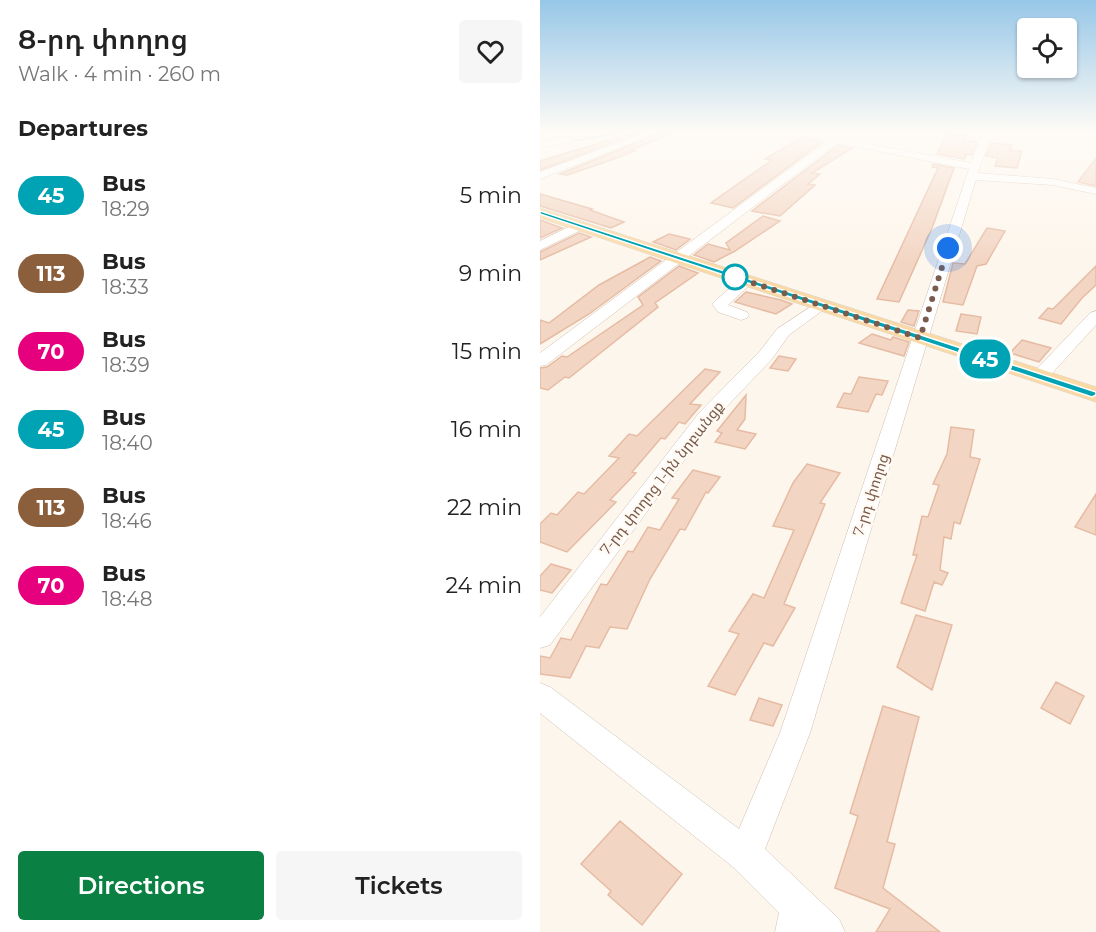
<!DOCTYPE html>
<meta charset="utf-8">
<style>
:root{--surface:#fff;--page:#f6f6f6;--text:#222;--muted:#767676;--accent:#0b8043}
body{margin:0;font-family:Montserrat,"Noto Sans Armenian",sans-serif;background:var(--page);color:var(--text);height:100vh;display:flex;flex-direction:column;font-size:22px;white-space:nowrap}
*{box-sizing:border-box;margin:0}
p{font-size:20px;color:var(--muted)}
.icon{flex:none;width:33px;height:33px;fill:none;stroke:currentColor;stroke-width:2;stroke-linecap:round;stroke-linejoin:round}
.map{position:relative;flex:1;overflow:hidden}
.sheet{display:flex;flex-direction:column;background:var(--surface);width:540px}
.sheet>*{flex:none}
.badge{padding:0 12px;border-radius:20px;font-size:21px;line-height:39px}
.buttons{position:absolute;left:477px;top:18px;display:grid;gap:12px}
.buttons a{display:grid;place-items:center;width:60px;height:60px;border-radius:6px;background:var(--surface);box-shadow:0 2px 4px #0004;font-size:30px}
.you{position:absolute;width:30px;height:30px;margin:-15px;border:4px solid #fff;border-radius:50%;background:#1a73e8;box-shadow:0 0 0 9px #1a73e833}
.map>.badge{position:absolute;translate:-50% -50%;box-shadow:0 0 0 3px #fff}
h2{padding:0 18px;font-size:22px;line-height:54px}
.round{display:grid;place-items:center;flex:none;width:63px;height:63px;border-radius:6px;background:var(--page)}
.summary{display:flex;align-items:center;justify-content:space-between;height:102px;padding:0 18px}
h1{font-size:28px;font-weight:600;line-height:45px}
.button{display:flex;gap:12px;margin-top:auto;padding:12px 18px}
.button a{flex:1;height:69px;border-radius:6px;background:var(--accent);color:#fff;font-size:24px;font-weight:600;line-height:69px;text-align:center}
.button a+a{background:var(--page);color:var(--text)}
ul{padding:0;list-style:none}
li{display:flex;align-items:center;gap:18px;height:78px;padding:0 18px}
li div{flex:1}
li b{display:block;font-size:22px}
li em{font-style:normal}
li .badge{min-width:66px;font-weight:700;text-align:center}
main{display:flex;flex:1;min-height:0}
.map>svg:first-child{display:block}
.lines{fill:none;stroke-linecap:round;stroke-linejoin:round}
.stream{stroke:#a5d3da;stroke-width:2}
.building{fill:#f3d5c3;stroke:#e6bba3;stroke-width:1.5}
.minor-casing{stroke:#d1beb0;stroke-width:1}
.major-casing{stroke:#dad1cd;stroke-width:1}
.minor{fill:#fff;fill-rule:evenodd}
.major{fill:#fbd9a5;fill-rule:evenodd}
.line{fill:#00a3b4;stroke:#fff;stroke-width:1.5}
.walk{stroke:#7a5c4d;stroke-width:6;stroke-dasharray:0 10.8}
.stop-dot{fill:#fff;stroke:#00a3b4;stroke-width:3}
.labels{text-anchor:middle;stroke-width:5;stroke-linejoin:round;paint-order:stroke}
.street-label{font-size:15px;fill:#7a5c4d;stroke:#fffaf3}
</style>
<main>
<section class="sheet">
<div class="summary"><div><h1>8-րդ փողոց</h1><p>Walk · 4 min · 260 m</p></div><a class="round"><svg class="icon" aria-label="heart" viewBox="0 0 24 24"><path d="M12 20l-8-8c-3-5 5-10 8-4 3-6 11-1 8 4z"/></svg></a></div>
<h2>Departures</h2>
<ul>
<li><span class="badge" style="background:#00a3b4;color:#fff">45</span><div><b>Bus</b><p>18:29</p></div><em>5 min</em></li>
<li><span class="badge" style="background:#8b5e3c;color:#fff">113</span><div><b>Bus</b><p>18:33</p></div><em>9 min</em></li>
<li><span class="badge" style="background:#e6007e;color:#fff">70</span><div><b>Bus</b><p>18:39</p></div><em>15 min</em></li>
<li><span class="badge" style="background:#00a3b4;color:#fff">45</span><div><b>Bus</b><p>18:40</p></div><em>16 min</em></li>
<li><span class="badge" style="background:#8b5e3c;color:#fff">113</span><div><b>Bus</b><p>18:46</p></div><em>22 min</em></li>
<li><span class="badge" style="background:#e6007e;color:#fff">70</span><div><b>Bus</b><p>18:48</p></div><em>24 min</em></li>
</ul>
<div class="button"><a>Directions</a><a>Tickets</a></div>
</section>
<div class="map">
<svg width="556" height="932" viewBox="0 0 556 932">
<rect width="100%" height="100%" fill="#fdf6ec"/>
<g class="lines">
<path class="stream" d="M27 142 82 132"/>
</g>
<path class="building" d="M95 132H100L0 170V161Z
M122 132 130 134 91 150 95 151 63 163 27 175 20 174Z
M407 134 426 136 423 141 437 142 432 155 427 154 424 159 397 154Z
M262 137 282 142 193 208 171 203 232 160 225 159Z
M451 143 472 145 470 150 482 151 477 168 455 166 458 158 446 156Z
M298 145 312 148 272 173 280 174 268 184 275 185 240 216 212 211Z
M556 158V186L538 182Z
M393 164 414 168 392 228 359 302 337 299 398 168 392 167Z
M0 194 52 209 50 210 84 222 71 228 0 206Z
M223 216 240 221 195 251 174 262 154 255 168 244 190 250 186 243Z
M0 220 22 228 0 238Z
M447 228 465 231 446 264 437 266 423 305 403 302 413 263 425 264Z
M39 233 51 237 0 260V252Z
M129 234 150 239 136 250 113 242Z
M110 257 121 261 49 314 0 344V320L9 323 59 285Z
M139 266 158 273 115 303 118 307 29 378 25 377 8 390 0 388V368L7 367 22 356 27 357 103 305 98 297Z
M556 266V285L542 298 521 324 499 318 508 308 513 309Z
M206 292 241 300 252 304 236 314 195 302Z
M368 310 379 311 374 326 361 322Z
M421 314 441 317 437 334 416 331Z
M332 334 351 340 353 337 369 342 364 356 319 343Z
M482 340 511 348 499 362 470 353Z
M239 356 256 359 248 371 230 368Z
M165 369 180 372 150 404 161 405 145 424 139 422 125 439 121 438 92 472 96 473 70 500 76 502 27 552 0 542V524L11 513 17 515 38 492 44 494 79 458 69 456 89 434 97 436Z
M319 377 348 381 342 395 336 394 328 412 297 407 304 393 311 394Z
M206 395 205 419 197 430 216 434 205 449 175 442 182 433 177 431Z
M411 427 434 430 430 457 440 459 420 524 414 522 411 539 404 537 400 570 408 573 402 585 394 582 385 611 361 603 377 555H373L382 516 388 517 399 485 393 484 407 454Z
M267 464 300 473 280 503 285 504 244 604 255 608 233 646 224 643 195 695 168 686 199 634 189 631 213 594 224 598 254 530 233 526 253 483Z
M153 470 180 477 168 493 166 492 145 530 140 529 110 579 87 629 70 627 59 648 46 646 30 678 0 674V656L10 658 21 638 31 640 61 584 67 585 88 551 93 552 108 527 120 530 139 499 132 498Z
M556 494V535L535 527Z
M11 564 31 570 12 593 0 590V576Z
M376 615 412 625 392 690 357 667Z
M516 682 544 696 530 724 501 708Z
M219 698 242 705 233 726 210 720Z
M343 706 379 717 347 842 355 844 343 888 400 932H336L350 909 295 888 318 816 310 813Z
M80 821 142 874 102 925 68 895 71 891 41 864Z"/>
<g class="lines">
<defs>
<path id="minor" d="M107 132H120L0 179V172Z
M250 132H270L294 137 300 132H310L303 139 431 163 443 132H452L438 173 513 179 556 188V194L513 185 436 180 433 189 270 733 225 849 299 919 305 932H235L239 913 193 867 0 713V683L10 687 199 829 240 733 429 169 297 143 6 365 0 366V353L287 141Z
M28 137 33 140 31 142 0 148V142Z
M39 222 43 223 45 226 43 229 0 250V241Z
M207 277 214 281 188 305 207 312 209 315 207 318 201 320 178 312 172 304 175 301 202 278Z
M281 300 286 302 289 305 286 308 249 335 232 359 173 421 10 645 0 648V617L159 413 220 351 237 329Z
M556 311V325L506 380H494L491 376 494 372 550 313Z"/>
<path id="major" d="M0 208 556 387V402L0 218Z"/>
</defs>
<use href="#minor" class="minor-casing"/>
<use href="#major" class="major-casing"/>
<use href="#minor" class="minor"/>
<use href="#major" class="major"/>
</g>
<linearGradient id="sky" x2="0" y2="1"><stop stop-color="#97c7e8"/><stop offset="0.5" stop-color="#fefbf6"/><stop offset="1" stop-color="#fefbf6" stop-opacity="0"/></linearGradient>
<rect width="556" height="263" fill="url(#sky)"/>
<path class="line" d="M0 211 556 392V395L552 397 0 214Z"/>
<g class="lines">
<path class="walk" d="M195 277 189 275 380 338 408 248"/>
</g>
<circle class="stop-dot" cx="195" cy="277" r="12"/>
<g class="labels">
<g class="street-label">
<text transform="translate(122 478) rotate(-52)" y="5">7-րդ փողոց 1-ին նրբանցք</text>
<text transform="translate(331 495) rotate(-72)" y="5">7-րդ փողոց</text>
</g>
</g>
</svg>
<div class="buttons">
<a><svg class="icon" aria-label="locate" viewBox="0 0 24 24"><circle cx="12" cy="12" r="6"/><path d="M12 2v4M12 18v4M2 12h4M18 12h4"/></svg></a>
</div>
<div class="you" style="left:408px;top:248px"></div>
<b class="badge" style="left:445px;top:359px;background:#00a3b4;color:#fff">45</b>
</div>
</main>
